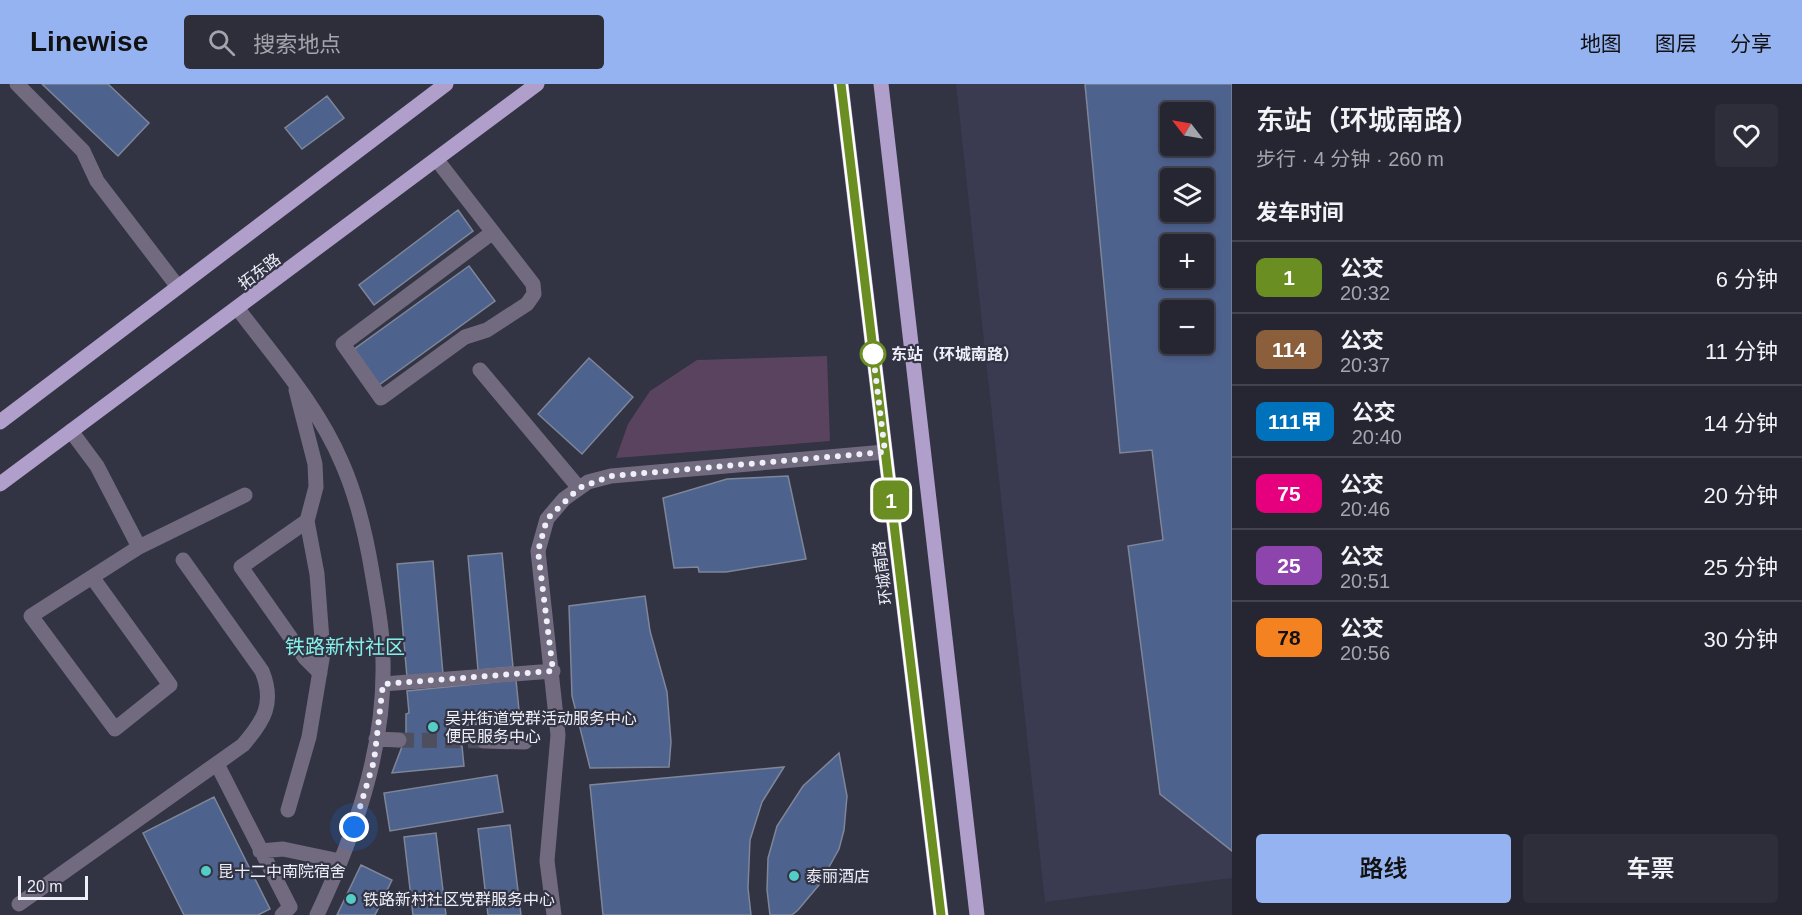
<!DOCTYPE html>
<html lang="zh">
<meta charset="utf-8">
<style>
:root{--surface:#262632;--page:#2e2e3a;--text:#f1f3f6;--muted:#a4a5ac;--line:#42434d;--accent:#95b2f1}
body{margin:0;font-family:Helvetica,"Noto Sans SC",sans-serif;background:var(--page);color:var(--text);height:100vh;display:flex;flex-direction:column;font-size:22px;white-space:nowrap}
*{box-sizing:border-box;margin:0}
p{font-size:20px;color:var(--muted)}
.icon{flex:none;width:33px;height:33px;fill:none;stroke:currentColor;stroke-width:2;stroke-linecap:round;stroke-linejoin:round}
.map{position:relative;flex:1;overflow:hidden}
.drawer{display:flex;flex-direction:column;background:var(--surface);width:570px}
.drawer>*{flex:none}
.badge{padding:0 12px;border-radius:9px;font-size:21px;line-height:39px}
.needle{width:39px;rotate:301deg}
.buttons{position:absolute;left:1160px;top:18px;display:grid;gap:12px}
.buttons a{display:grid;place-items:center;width:54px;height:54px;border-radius:6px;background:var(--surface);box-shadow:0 3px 9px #0003,0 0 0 2px var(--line);font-size:30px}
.scale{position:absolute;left:18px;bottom:15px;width:70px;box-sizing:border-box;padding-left:6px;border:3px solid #eeeff9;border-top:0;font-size:16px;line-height:21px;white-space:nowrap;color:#eeeff9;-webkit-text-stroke:4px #323343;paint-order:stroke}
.you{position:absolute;width:30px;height:30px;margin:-15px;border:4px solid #fff;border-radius:50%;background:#1a73e8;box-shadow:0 0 0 9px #1a73e833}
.map>.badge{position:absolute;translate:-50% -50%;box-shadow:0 0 0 3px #fff}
h2{padding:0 24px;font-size:22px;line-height:54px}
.round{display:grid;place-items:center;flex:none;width:63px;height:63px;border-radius:6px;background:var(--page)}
.summary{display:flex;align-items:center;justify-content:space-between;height:102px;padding:0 24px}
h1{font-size:28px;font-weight:600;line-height:45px}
.cta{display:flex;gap:12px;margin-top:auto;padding:12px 24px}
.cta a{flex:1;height:69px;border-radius:6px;background:var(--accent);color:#111;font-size:24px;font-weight:600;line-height:69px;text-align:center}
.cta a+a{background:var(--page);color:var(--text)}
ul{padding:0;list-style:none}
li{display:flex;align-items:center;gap:18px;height:72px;padding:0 24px;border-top:2px solid var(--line)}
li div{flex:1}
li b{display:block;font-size:22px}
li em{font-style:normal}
li .badge{min-width:66px;font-weight:700;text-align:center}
header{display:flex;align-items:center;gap:36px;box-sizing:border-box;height:84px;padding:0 30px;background:var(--accent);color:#111}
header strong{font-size:28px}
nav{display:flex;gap:33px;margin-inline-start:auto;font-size:21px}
.search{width:420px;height:54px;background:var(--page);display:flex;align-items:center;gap:15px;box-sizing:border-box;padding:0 21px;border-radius:6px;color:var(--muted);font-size:22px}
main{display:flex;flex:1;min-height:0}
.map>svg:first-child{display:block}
.built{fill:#3a3a51;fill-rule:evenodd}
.green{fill:#5a435f}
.building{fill:#4e628e;stroke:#7e8698;stroke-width:1.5;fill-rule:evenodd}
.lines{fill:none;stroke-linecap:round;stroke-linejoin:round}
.minor-tunnel{stroke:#4e4f5e;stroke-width:15;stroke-dasharray:15 8;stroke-linecap:butt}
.minor{stroke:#726b80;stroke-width:15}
.major{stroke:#af9fca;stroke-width:15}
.line-casing{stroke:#fff;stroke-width:14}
.line{stroke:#6b8e23;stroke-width:9}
.walk{stroke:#eeeff9;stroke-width:6;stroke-dasharray:0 10.8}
.stop-dot{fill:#fff;stroke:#6b8e23;stroke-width:3}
.poi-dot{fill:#54cdc7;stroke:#323343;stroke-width:2}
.labels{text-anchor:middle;stroke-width:4.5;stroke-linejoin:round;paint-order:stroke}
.street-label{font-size:16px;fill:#eeeff9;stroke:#323343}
.stop-label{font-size:16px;font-weight:bold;fill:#eeeff9;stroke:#323343;text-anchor:start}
.poi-label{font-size:16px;fill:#eeeff9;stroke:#323343;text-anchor:start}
.quarter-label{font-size:20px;fill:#84efe8;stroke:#323343}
</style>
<header>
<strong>Linewise</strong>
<div class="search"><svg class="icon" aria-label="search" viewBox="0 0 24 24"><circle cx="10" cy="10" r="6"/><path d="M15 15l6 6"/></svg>搜索地点</div>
<nav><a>地图</a><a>图层</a><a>分享</a></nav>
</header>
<main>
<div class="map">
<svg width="1232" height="831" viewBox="0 0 1232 831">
<rect width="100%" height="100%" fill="#323343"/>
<path class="built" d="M956 0H1232V794L1045 818ZM1170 28H1203V62H1170ZM1170 94H1203V128H1170ZM1170 160H1203V194H1170ZM1170 226H1203V260H1170Z"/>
<path class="green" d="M827 272 830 357 616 374 628 340 650 307 697 276Z"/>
<path class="building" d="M42 0H108L149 39 118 72Z
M1085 0H1232V767L1160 710 1128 462 1163 456 1152 366 1120 369ZM1170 28H1203V62H1170ZM1170 94H1203V128H1170ZM1170 160H1203V194H1170ZM1170 226H1203V260H1170Z
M327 12 344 34 302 65 285 44Z
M458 126 473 147 374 221 359 201Z
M469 182 495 217 379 301 353 266Z
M589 274 633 313 582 370 538 330Z
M788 392 806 475 726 488H699L698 483 674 484 663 414 727 395Z
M502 469 513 583 478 586 468 472Z
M433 477 443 590 407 593 397 480Z
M645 512 650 547 667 608 671 658 669 683 590 684 572 612 569 522Z
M516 596 520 636 460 642 464 682 392 689 406 652V630L409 629 407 607Z
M839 669 847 712 844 746 839 765 819 801 798 826 792 831H770L767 806 768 774 777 742 803 702Z
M784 683 762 718 750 756 748 804 751 831H603L590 701Z
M497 691 503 728 390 747 384 709Z
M214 713 270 825 258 831H184L143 749Z
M510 741 521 831H488L478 745Z
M436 749 446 831H413L404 753Z
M361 781 392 796 375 831H337Z"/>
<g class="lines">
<path class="minor-tunnel" d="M399 656 484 657"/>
<path class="minor" d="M17 0 83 67 97 97 178 203
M437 76 533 200 534 210 527 220 487 246 465 253 381 314 343 260 493 148
M238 225C275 274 318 322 342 379 357 413 366 452 372 488 377 518 383 548 383 578 385 667 354 752 317 831
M480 286 579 404
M71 347 97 382 139 463
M307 437 241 483 305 574 320 589
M92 493 170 601 115 645 31 532 139 463 245 411
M383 600 553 587
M376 655 399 656
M484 657 525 658
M217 680 290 823 282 831
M288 726 309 653 323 569 317 490 307 437 316 403 315 380 296 306
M260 767 283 765 340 777
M19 820 243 661C264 637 275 619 262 587L183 476
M554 831 547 777 558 651 538 467 547 435 564 415 588 398 611 392 885 368"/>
<path class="major" d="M841 0 941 831
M881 0 977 831
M0 338 446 0
M0 400 537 0"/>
</g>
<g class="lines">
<defs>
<path id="line" d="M841 0 941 831"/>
</defs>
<use href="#line" class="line-casing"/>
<use href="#line" class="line"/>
<path class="walk" d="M354 743 374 677 383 600 553 587 538 467 547 435 579 404 611 392 885 368 873 270"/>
</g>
<circle class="stop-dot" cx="873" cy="270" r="12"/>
<g class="poi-dot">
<circle cx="433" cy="643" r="6"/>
<circle cx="206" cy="787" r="6"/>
<circle cx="794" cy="792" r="6"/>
<circle cx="351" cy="815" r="6"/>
</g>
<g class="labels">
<g class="street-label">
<text transform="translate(259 187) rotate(-37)" y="6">拓东路</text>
<text transform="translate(882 489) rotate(-97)" y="6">环城南路</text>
</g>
<g class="stop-label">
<text x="891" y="276">东站（环城南路）</text>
</g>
<g class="poi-label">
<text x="445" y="640">吴井街道党群活动服务中心<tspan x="445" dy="18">便民服务中心</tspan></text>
<text x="218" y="793">昆十二中南院宿舍</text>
<text x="806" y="798">泰丽酒店</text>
<text x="363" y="821">铁路新村社区党群服务中心</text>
</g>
<g class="quarter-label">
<text x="345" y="570">铁路新村社区</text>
</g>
</g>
</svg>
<div class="buttons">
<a><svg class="needle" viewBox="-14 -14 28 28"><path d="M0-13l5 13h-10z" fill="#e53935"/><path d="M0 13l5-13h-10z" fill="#a4a5ac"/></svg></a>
<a><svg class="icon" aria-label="layers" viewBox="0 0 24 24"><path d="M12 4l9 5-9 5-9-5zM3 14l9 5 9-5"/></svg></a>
<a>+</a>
<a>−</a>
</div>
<div class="scale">20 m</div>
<div class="you" style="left:354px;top:743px"></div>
<b class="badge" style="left:891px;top:416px;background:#6b8e23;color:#fff">1</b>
</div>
<section class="drawer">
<div class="summary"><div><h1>东站（环城南路）</h1><p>步行 · 4 分钟 · 260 m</p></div><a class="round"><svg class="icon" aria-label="heart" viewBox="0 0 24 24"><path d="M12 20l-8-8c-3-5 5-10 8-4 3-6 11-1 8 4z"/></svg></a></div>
<h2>发车时间</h2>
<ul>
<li><span class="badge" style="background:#6b8e23;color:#fff">1</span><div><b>公交</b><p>20:32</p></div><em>6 分钟</em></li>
<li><span class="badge" style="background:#8b5e3c;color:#fff">114</span><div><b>公交</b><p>20:37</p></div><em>11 分钟</em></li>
<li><span class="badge" style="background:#0072bc;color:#fff">111甲</span><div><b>公交</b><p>20:40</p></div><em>14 分钟</em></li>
<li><span class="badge" style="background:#e6007e;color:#fff">75</span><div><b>公交</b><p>20:46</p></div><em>20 分钟</em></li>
<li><span class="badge" style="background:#8e44ad;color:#fff">25</span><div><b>公交</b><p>20:51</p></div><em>25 分钟</em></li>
<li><span class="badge" style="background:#f58220;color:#111">78</span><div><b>公交</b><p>20:56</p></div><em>30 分钟</em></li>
</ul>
<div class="cta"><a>路线</a><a>车票</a></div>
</section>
</main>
